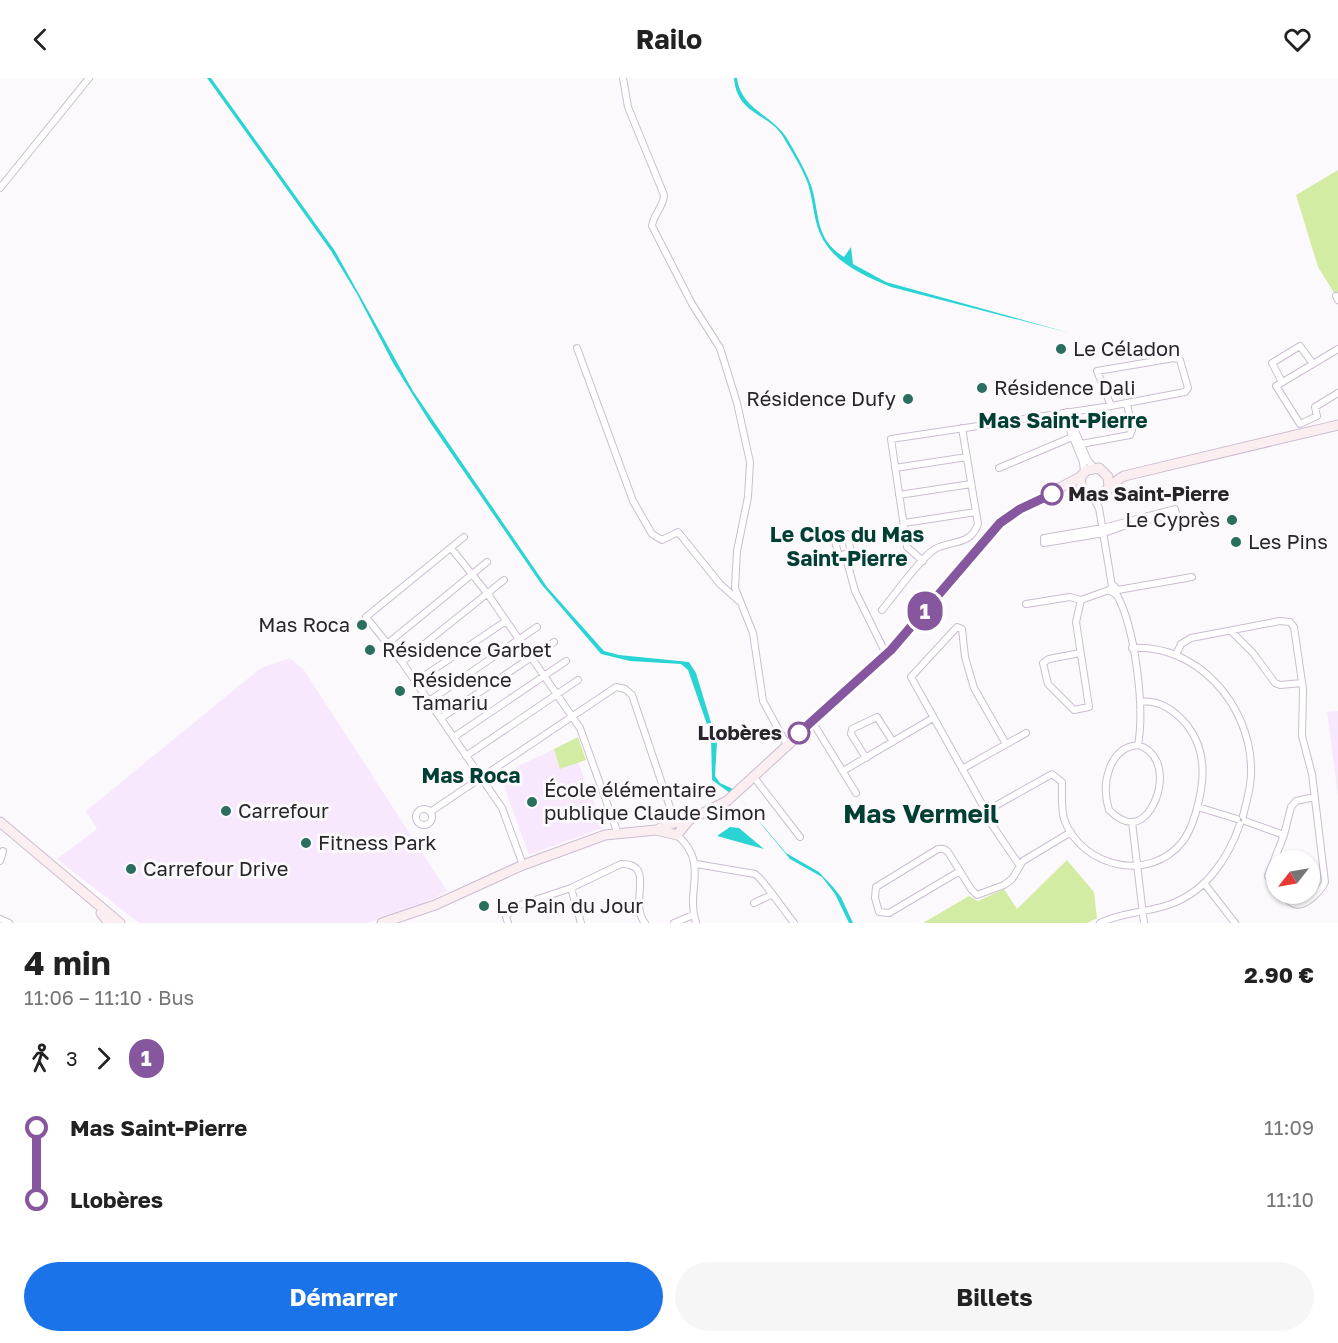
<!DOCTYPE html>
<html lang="fr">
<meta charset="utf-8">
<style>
:root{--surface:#fff;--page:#f6f6f6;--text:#222;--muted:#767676;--accent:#1a73e8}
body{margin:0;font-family:"Golos Text",sans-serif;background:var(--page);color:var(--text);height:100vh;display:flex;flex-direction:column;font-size:22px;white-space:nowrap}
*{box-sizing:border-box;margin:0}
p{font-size:20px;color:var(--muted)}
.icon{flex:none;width:33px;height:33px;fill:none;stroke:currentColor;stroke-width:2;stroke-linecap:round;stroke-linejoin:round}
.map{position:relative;height:845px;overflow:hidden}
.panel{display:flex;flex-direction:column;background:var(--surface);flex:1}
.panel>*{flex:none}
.badge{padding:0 12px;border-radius:20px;font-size:21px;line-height:39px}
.needle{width:39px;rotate:239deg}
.fabs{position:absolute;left:1266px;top:772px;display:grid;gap:12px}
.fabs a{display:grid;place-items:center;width:54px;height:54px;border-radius:50%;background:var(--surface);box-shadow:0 2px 4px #0004;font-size:30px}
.map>.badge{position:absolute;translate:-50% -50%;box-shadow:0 0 0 3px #fff}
.legs{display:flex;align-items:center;gap:9px;height:66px;padding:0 24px;font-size:20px}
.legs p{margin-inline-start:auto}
.headline{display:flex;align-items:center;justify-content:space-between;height:102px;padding:0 24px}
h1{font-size:33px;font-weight:700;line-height:45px}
.action{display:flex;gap:12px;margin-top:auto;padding:12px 24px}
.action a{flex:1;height:69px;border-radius:36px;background:var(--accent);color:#fff;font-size:24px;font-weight:700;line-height:69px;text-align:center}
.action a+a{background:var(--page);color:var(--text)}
ul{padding:0 24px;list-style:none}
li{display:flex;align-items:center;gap:21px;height:72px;font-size:22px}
li i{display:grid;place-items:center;width:9px;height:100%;margin:0 8px;background:currentColor}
li i::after{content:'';width:15px;height:15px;margin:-8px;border:4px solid;border-radius:50%;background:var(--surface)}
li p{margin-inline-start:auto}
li:first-child i{background:linear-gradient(#0000 50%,currentColor 0)}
li:last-child i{background:linear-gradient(currentColor 50%,#0000 0)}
header{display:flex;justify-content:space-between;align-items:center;height:78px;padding:0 24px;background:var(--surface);font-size:27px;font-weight:700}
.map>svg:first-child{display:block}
.built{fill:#f7e8fd}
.green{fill:#d3eca4}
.water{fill:#2bd4d4}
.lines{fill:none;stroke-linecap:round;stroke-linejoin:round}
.street-casing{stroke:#cbbdd0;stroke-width:8}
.secondary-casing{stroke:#cbbdd0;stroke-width:11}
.street{stroke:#fff;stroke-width:6}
.secondary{stroke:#fbeef1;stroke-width:9}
.line-1-casing{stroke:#fff;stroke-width:14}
.line-1{stroke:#86569e;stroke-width:9}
.poi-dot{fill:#2a6e60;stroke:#fcf9fd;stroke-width:2}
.stop-1-dot{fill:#fff;stroke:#86569e;stroke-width:3}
.labels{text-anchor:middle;stroke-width:6;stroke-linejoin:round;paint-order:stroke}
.poi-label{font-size:20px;fill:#29242b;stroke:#fcf9fd;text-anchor:start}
.stop-label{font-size:20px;font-weight:bold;fill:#29242b;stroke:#fcf9fd;text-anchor:start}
.neighbourhood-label{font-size:21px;font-weight:bold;fill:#013f34;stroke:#fcf9fd}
.district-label{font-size:26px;font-weight:bold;fill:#013f34;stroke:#fcf9fd}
</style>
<header><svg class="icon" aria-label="back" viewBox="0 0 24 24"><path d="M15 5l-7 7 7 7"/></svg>Railo<svg class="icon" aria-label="heart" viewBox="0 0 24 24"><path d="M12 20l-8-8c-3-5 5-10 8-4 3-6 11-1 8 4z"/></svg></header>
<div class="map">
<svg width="1338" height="845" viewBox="0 0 1338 845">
<rect width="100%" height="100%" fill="#fcf9fd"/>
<path class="built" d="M290 580 304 592 447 813 425 825 368 845H139L57 781 97 751 86 733 261 590Z
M1338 633V718L1327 634Z
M554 671 560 691 578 685 604 749 529 777 500 697Z"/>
<path class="green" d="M1338 92V217L1336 218 1318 189 1296 117Z
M578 659 586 682 560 691 554 671Z
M1067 782 1094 814 1097 840 1087 845H923L969 818 978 823 1004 811 1017 831Z"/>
<path class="water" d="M207 0H211L335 173 413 313 547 509 604 573 619 577 689 584 696 595 717 664 715 698 720 705 733 711 730 715 712 702 711 658 688 592 681 586 630 583 601 576 542 507 429 343 393 285 357 216 331 173Z
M734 0H737C741 32 774 37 788 62 796 76 805 91 811 107 820 134 814 161 844 179L851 169 853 186 886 204 1070 255 891 209C872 201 846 190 832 174 812 151 816 132 808 106 802 89 791 73 782 57 768 35 737 37 734 0Z
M737 717 786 775 819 794 833 809 841 819 853 845H849L835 816 822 799 790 781Z
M730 749 739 750 764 771 717 758Z"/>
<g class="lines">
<defs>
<path id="street" d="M623 0 628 29 664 117C664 128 653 137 652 148L692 226 720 270 737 325 750 384 748 419 737 473 735 510 753 555 763 623 787 667
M0 110 89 0
M1336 218 1338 222
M577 270 633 423 652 456 662 462 678 454 720 506 739 523
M1338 271 1276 308 1300 346 1317 338 1315 329 1338 315
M1282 304 1272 285 1300 268 1313 286
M1067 334 1088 383 1095 390
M1063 335 1083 384 1084 394
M1081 366 1130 357 1132 352 1127 325
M895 390 967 379
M999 390 1077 357
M899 417 971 406
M1093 420 1099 430 1112 508
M1175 431 1176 436 1129 446 1104 455 1044 465V460L1103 450Z
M904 445 976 434
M847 456 851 474 839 478 834 460Z
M464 459 366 539 402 584 502 730 523 787
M451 470 487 515 580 650 618 756
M845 476 855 513 886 576
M923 483 907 469 891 361 1111 328 1185 314 1188 310 1180 282 1174 280 1097 293 1111 328
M1118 512 1114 508 1109 512 1115 516 1118 512 1192 499
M1116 515C1135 549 1145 629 1138 667
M1026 526 1070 519 1081 522 1109 512
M882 532C893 519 922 478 935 471 952 462 970 468 978 446L962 350
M1231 553 1253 575 1275 605 1280 607 1302 605
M387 566 487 484
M1132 570C1197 566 1249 626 1251 688 1252 706 1247 721 1243 738
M1080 575 1049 581 1043 585 1048 606 1074 632 1089 629 1076 544 1081 522
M1176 577 1181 566 1191 560 1280 543 1290 544 1294 549 1303 611 1302 658 1312 696 1325 804C1321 813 1305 830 1294 826 1289 824 1285 819 1282 816
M402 584 504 502
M415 604 506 543
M429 623 537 549
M441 640 554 564
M812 643 856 715
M454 659 566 583
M1138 667C1176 679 1158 740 1134 744 1125 745 1115 738 1109 732 1101 707 1108 670 1138 667Z
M466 678 578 602
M866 680 851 656 852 651 877 639 893 664
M962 691 1026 655
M843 693 933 640
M753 698 800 759
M1198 729 1237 741
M416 739a8 8 0 1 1 16 0a8 8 0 1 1-16 0Z
M430 734 616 609 625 611 632 617 675 744
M987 735 911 599 957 549 962 551 965 579 974 610 1006 666
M1245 743 1284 757
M1132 744 1144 845
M677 757C710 786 685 811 696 845
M0 783 3 773
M696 786 755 796C763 801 785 834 794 845
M1020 788 988 741V732L1052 696 1062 704C1062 716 1061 729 1064 741 1081 789 1150 806 1183 763 1193 749 1198 729 1201 712 1205 688 1202 666 1187 647 1175 633 1160 621 1140 624
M960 793 889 835 879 834 875 820 876 809 938 771H944L948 774 971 811 977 817 1004 807 1012 801 1023 783 1071 754
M1204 805 1235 845
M571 810 581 845
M1276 811 1268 798 1284 757 1291 729 1296 723 1315 719
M754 825 771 817
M0 841 9 845
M508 845 506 839 514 829 571 810 621 786C657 785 628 825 645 845
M674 845 693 837
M1100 845C1122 834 1145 835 1168 827 1205 815 1228 781 1240 746"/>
<path id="secondary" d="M1109 409 1108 399 1099 390 1087 392 1080 399 1082 414C1100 430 1109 405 1124 398L1338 347
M0 744 120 845
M656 752 673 745 689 742 727 723 891 572 1000 445 1020 431 1080 399
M101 835 109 845
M382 845 435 827 523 787 605 757 656 752 677 757 689 742"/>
</defs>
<use href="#street" class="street-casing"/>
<use href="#secondary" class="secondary-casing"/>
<use href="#street" class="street"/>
<use href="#secondary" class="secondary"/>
</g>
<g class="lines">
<defs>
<path id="line-1" d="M799 655 891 572 1000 445 1020 431 1052 416"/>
</defs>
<use href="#line-1" class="line-1-casing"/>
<use href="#line-1" class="line-1"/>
</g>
<g class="poi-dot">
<circle cx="1061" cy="271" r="6"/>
<circle cx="982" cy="310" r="6"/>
<circle cx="908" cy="321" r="6"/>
<circle cx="1232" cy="442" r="6"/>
<circle cx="1236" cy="464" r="6"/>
<circle cx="362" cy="547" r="6"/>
<circle cx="370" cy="572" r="6"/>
<circle cx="400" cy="613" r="6"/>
<circle cx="532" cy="724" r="6"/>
<circle cx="226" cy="733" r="6"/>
<circle cx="306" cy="765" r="6"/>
<circle cx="131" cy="791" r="6"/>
<circle cx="484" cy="828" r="6"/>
</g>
<g class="stop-1-dot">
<circle cx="1052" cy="416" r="10"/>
<circle cx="799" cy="655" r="10"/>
</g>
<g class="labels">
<g class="poi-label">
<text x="1073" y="278">Le Céladon</text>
<text x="994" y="317">Résidence Dali</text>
<text x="896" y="328" text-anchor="end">Résidence Dufy</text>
<text x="1220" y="449" text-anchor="end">Le Cyprès</text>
<text x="1248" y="471">Les Pins</text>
<text x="350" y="554" text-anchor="end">Mas Roca</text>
<text x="382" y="579">Résidence Garbet</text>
<text x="412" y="609">Résidence<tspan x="412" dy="23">Tamariu</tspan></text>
<text x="544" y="719">École élémentaire<tspan x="544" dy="23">publique Claude Simon</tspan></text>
<text x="238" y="740">Carrefour</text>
<text x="318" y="772">Fitness Park</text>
<text x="143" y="798">Carrefour Drive</text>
<text x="496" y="835">Le Pain du Jour</text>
</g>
<g class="stop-label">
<text x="1068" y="423">Mas Saint-Pierre</text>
<text x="782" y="662" text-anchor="end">Llobères</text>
</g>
<g class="neighbourhood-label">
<text x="1063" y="350">Mas Saint-Pierre</text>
<text x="847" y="464">Le Clos du Mas<tspan x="847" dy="24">Saint-Pierre</tspan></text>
<text x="471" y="705">Mas Roca</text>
</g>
<g class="district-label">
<text x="921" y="745">Mas Vermeil</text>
</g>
</g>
</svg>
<div class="fabs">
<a><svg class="needle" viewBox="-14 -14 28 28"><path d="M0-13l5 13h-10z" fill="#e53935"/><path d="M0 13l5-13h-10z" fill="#767676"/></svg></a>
</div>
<b class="badge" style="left:925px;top:533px;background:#86569e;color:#fff">1</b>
</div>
<section class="panel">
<div class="headline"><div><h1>4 min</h1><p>11:06 – 11:10 · Bus</p></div><b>2.90 €</b></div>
<div class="legs"><svg class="icon" aria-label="walk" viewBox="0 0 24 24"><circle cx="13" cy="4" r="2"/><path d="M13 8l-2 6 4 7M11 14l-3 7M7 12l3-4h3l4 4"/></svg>3<svg class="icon" aria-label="forward" viewBox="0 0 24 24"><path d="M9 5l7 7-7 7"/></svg><b class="badge" style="background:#86569e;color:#fff">1</b></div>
<ul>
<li><i style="color:#86569e"></i><b>Mas Saint-Pierre</b><p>11:09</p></li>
<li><i style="color:#86569e"></i><b>Llobères</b><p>11:10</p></li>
</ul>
<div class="action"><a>Démarrer</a><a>Billets</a></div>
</section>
